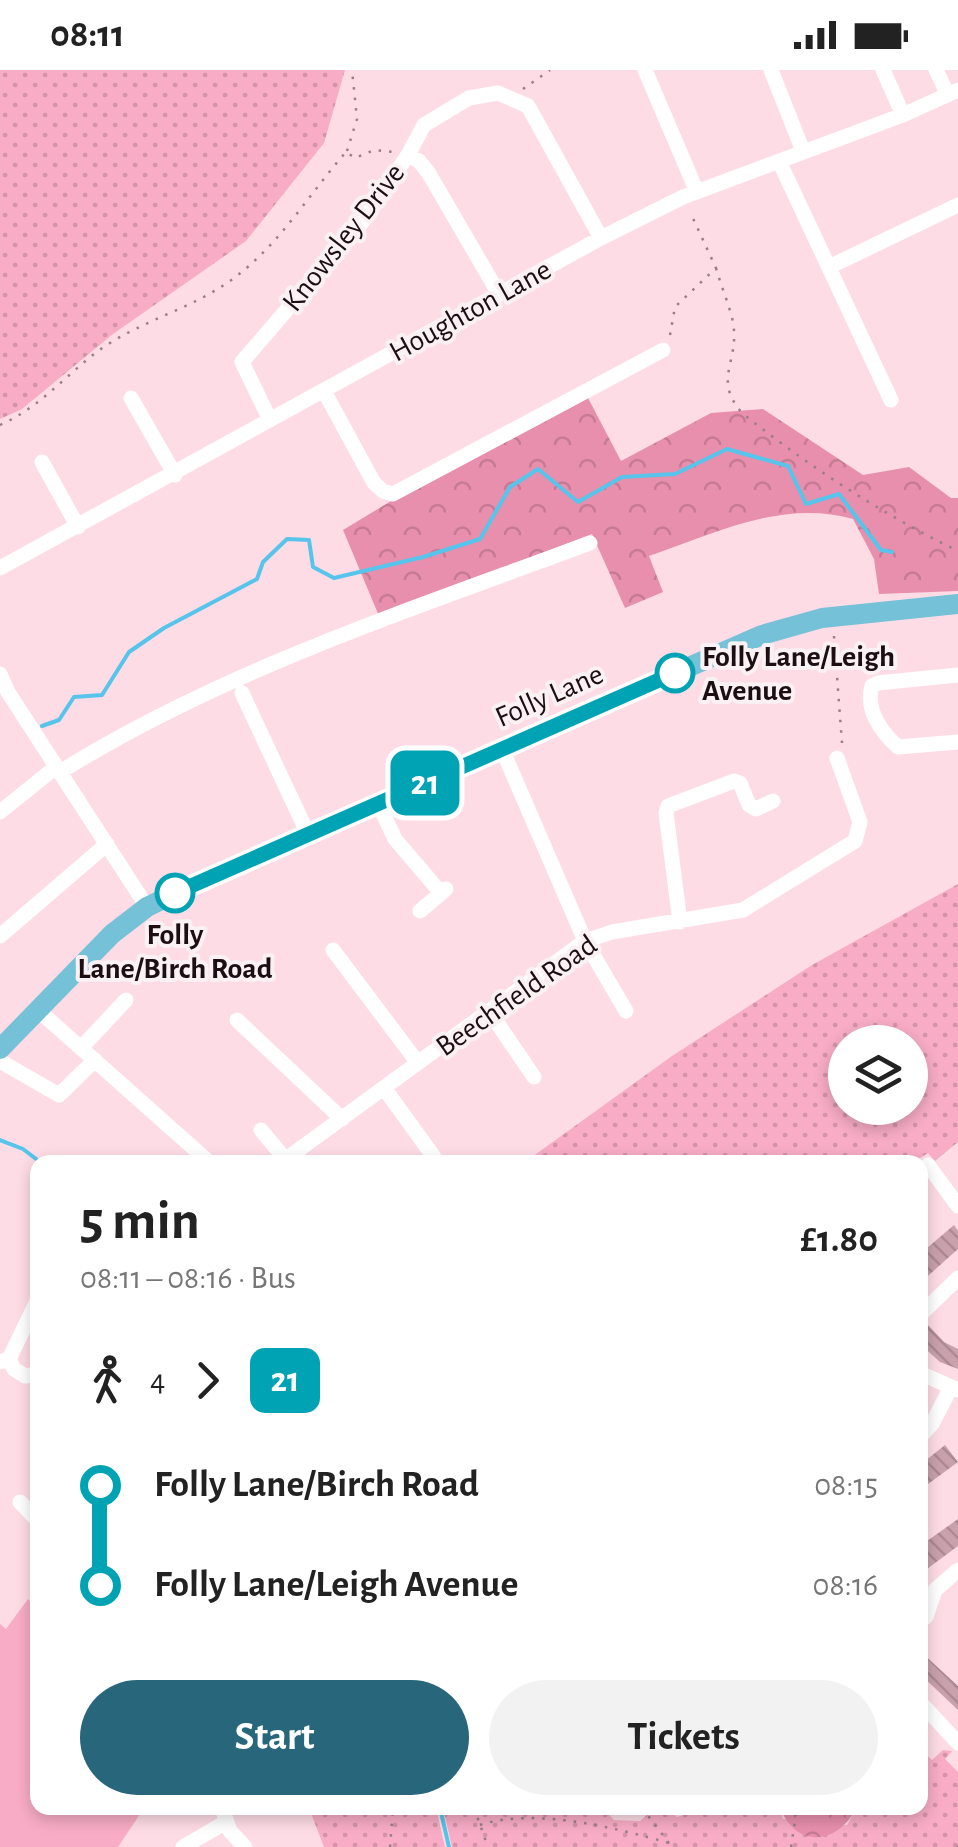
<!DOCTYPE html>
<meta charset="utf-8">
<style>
:root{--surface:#fff;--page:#f2f2f2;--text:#222;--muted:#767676;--accent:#27667b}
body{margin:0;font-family:"Alegreya Sans",sans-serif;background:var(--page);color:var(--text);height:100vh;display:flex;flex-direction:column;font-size:38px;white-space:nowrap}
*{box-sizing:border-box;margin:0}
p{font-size:32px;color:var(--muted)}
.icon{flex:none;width:55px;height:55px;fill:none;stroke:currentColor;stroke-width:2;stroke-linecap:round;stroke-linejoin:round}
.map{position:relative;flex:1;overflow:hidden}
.drawer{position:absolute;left:30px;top:1085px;width:898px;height:660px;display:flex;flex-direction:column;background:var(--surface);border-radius:20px;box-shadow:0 5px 15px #0003}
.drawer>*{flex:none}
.badge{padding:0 20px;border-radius:15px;font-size:35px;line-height:65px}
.buttons{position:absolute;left:828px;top:955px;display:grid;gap:20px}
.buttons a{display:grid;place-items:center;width:100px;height:100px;border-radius:50%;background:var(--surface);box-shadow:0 5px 15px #0003;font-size:50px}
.map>.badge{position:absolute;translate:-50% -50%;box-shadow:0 0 0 5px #fff}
.legs{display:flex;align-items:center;gap:15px;height:110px;padding:0 50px;font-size:32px}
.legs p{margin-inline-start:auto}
.head{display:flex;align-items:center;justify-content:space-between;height:170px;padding:0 50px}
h1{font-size:55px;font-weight:700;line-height:75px}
.cta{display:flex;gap:20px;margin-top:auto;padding:20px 50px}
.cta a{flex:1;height:115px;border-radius:60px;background:var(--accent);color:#fff;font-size:40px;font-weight:700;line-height:115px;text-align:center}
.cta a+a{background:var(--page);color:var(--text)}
ul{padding:0 50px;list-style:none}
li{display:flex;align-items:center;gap:35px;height:100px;font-size:38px}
li i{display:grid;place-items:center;width:15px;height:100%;margin:0 12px;background:currentColor}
li i::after{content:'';width:25px;height:25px;margin:-12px;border:8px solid;border-radius:50%;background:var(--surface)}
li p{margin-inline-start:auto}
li:first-child i{background:linear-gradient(#0000 50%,currentColor 0)}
li:last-child i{background:linear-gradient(currentColor 50%,#0000 0)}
.status{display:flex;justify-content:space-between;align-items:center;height:70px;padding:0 50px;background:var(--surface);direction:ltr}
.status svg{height:28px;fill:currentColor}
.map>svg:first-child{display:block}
.grass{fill:url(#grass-dots);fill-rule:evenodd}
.forest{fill:url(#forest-crowns)}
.park{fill:#f8acc5}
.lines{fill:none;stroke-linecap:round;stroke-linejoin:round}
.stream{stroke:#57c4eb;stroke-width:4}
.building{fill:url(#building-back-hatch)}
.path{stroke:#987f87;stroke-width:2.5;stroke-dasharray:2.5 8;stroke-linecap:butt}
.minor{stroke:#fff;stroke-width:15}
.major{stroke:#75c1d7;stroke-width:20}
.line-1-casing{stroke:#fff;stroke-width:22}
.line-1{stroke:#00a3b4;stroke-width:15}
.stop-1-dot{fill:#fff;stroke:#00a3b4;stroke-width:5}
.labels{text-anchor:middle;stroke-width:8;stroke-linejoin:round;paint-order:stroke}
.street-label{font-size:30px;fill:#1c0e13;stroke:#f9f1f3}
.stop-label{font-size:30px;font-weight:bold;fill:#1c0e13;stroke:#f9f1f3;text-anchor:start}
</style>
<div class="status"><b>08:11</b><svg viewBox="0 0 49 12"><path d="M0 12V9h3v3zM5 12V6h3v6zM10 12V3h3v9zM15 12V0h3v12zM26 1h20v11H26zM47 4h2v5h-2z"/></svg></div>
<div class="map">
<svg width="958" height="1777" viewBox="0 0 958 1777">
<defs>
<pattern id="grass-dots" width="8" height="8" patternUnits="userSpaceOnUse" patternTransform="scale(2.5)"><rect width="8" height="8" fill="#f8acc5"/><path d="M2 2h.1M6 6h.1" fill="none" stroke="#d493a8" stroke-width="1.8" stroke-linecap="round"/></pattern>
<pattern id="forest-crowns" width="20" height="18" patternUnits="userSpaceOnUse" patternTransform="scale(2.5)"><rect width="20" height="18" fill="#e78fad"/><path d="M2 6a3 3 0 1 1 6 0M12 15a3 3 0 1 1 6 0" fill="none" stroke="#c67a94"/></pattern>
<pattern id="building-back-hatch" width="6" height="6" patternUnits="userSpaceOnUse" patternTransform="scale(2.5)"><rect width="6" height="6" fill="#c9a1ad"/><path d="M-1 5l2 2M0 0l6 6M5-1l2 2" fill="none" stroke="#ac8994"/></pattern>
</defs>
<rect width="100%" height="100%" fill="#fedce6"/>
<path class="grass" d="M0 0H345L324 73 246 171 113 264 22 339 0 349Z
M958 814V1072L935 1091 928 1083 914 1092H525L672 986 812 895ZM845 972H910V1038H845Z
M920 1679 932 1690 943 1680 952 1681 945 1689 958 1702V1777H452L443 1738H603L614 1750 640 1751 655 1738H664L677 1747 707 1738H780L783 1749 847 1755 857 1738H920Z
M309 1738H436L445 1777H324Z"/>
<path class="forest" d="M587 326 621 391 711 343 763 339 863 405 909 397 951 428H958V521L879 524 874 489 853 449C783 429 715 463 649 486L663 522 625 538 592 464 379 546 343 460 396 428Z
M780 1738H857C835 1777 796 1777 780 1738Z"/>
<path class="park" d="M28 1529 38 1539V1738H144L118 1777H0V1554L6 1559Z"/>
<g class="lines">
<path class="stream" d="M42 656 59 650 74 627 102 625 129 582 164 558 257 509 263 492 287 469 309 470 313 497 334 508 423 487 480 469 510 417 538 399 578 432 622 407 675 404 727 379 788 396 806 434 839 424 881 480 892 482
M0 1070 23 1079 40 1092
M440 1738 449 1777"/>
</g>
<path class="building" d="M954 1155 958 1161V1179L920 1213V1184Z
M928 1255 944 1272 958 1279V1299L940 1292 920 1274V1263Z
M945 1375 958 1392 920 1420V1395Z
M958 1449V1476L920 1504V1476Z
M920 1581 958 1616V1640L920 1604Z"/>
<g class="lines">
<path class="path" d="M523 19 550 0
M347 81 357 49 352 0
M716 198C721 216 729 234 733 252 740 293 712 308 742 343 808 396 882 444 958 481
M670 265 675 237 716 198 690 142
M0 355C39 338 65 306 98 281 141 250 193 239 234 208 280 174 309 124 346 82L355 88 374 80 393 82
M834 566 842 673
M474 1738 488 1777
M642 1738 669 1773 677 1777
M480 1755C534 1737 616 1758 669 1773
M390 1777 393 1738
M791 1777 797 1738
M957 1777 958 1776"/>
<path class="minor" d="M645 0 697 122
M771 0 803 81
M883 0 903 45
M936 0 948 25
M408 85 419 91 428 102 499 224
M779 91 891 330
M829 197 958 135
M324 321 374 413 383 421 393 424 663 280
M131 328 175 405
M270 350 242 292 363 151 408 85 424 55 469 28 498 23 528 36 601 168
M42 392 78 457
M0 498 601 168 683 127 903 45 958 20
M0 604 8 622 147 837
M958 605 878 613 872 616C865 639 881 662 898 677L958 672
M242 623 308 764
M502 679 585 871 626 941
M60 702C224 600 410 540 590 473
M378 733 395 769 441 823
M0 742 56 697
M420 841 446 819
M680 852 666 743 668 736 734 711 740 713 749 735 756 739 773 731
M0 866 107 774
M333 880 418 993
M37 939 209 1092
M489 941 534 1007
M237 950 342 1049
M81 978 126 930
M0 991 59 1025 95 990
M384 1018 434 1087
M261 1060 286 1090
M282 1092 585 871 612 862 743 840 855 771 860 752 837 688
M928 1095 958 1136
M920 1245 958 1208
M9 1289 14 1299 25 1306 38 1304
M0 1292 9 1289 38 1229
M920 1303 958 1320
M920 1367 932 1354 951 1317
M20 1432 38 1451
M926 1547 935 1520 958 1500
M920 1632 958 1673
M222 1738 230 1761 245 1777
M183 1777 226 1752"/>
<path class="major" d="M0 979 112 864 147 837 196 813 762 565 822 548 958 534"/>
</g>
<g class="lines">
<defs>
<path id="line-1" d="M175 823 675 603"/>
</defs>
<use href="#line-1" class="line-1-casing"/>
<use href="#line-1" class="line-1"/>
</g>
<g class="stop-1-dot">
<circle cx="675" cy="603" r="18"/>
<circle cx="175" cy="823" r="18"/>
</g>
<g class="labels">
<g class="street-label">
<text transform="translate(343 167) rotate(-52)" y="10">Knowsley Drive</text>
<text transform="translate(470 240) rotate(-29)" y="10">Houghton Lane</text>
<text transform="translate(549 625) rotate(-24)" y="10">Folly Lane</text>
<text transform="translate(516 925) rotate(-35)" y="10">Beechfield Road</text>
</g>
<g class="stop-label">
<text x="702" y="596">Folly Lane/Leigh<tspan x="702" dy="34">Avenue</tspan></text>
<text x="175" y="874" text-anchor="middle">Folly<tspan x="175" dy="34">Lane/Birch Road</tspan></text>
</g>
</g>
</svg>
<div class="buttons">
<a><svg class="icon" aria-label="layers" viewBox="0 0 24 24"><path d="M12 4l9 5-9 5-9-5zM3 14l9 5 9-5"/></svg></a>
</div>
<b class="badge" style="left:425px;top:713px;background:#00a3b4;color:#fff">21</b>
<section class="drawer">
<div class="head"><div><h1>5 min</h1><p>08:11 – 08:16 · Bus</p></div><b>£1.80</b></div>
<div class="legs"><svg class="icon" aria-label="walk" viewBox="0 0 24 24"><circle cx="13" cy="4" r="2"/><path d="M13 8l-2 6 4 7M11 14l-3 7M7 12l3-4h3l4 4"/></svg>4<svg class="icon" aria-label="forward" viewBox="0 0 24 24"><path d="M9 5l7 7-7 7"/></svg><b class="badge" style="background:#00a3b4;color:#fff">21</b></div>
<ul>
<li><i style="color:#00a3b4"></i><b>Folly Lane/Birch Road</b><p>08:15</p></li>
<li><i style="color:#00a3b4"></i><b>Folly Lane/Leigh Avenue</b><p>08:16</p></li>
</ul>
<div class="cta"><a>Start</a><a>Tickets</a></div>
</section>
</div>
